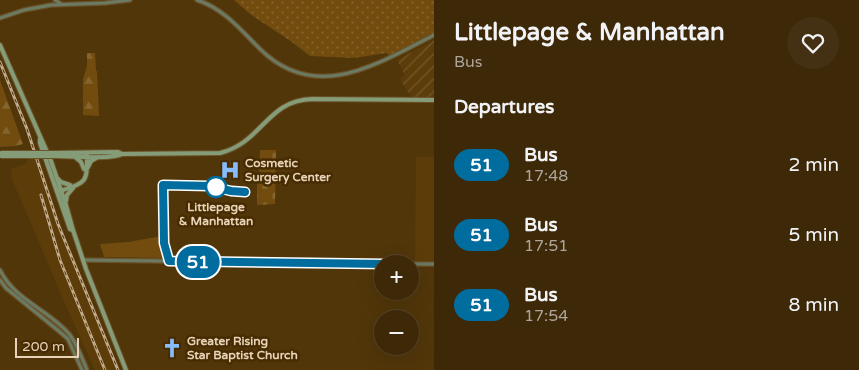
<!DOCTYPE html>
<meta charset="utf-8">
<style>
:root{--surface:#3d2808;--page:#443012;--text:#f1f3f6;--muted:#ada69c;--line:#564429}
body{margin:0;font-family:"Varela Round",sans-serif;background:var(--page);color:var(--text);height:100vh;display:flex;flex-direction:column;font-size:19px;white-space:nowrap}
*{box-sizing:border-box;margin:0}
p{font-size:16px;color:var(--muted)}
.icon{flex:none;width:28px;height:28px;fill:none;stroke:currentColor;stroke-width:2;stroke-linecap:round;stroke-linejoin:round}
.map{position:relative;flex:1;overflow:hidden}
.side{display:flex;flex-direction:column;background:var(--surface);width:425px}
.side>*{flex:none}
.badge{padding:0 10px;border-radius:16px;font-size:18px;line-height:32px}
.tools{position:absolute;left:374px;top:255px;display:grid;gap:10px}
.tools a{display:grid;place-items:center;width:45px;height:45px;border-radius:50%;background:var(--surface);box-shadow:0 5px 20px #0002,0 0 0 1px var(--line);font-size:25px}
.scale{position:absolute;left:15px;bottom:12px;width:64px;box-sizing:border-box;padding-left:5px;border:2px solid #e8d3b8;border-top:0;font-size:14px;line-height:18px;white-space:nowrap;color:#e8d3b8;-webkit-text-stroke:4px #462c00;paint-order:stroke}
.map>.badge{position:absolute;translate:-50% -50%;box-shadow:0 0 0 2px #fff}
h2{padding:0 20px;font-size:19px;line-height:45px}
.round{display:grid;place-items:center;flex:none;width:52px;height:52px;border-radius:26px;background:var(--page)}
.headline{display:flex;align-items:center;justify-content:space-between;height:85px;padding:0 20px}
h1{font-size:24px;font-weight:700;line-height:38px}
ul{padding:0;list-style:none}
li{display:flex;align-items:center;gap:15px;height:70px;padding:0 20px}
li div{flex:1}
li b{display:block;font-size:19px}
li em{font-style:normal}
li .badge{min-width:55px;font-weight:700;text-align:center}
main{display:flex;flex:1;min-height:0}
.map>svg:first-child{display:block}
.built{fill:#5c3d09}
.industrial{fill:url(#industrial-furrows)}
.grass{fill:url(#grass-dots)}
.forest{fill:url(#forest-firs)}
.cemetery{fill:url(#cemetery-stones)}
.green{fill:#714c0e}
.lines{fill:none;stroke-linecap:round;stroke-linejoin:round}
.tertiary-casing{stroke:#6c5229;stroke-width:5.5}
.secondary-casing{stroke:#6c5229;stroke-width:6}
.tertiary{stroke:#6b7a63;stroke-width:3}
.secondary{stroke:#859c78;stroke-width:4}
.rail-casing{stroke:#c1aa8b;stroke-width:3}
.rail{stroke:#462c00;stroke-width:1;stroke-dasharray:4;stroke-linecap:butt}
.secondary-bridge-casing{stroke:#6c5229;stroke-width:6;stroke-linecap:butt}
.secondary-bridge{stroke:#859c78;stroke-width:4}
.line-casing{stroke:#fff;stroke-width:11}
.line{stroke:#006d9e;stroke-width:8}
.stop-dot{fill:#fff;stroke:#006d9e;stroke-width:2.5}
.labels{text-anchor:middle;stroke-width:5;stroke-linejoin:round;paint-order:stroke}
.poi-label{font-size:12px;font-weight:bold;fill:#e8d3b8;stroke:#462c00;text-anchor:start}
.stop-label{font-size:12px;font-weight:bold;fill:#e8d3b8;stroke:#462c00}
</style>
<main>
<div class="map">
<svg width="434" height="370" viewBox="0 0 434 370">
<defs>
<pattern id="industrial-furrows" width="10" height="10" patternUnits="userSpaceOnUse" patternTransform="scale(1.25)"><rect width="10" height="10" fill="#5c3d09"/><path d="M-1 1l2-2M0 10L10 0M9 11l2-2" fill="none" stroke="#73582b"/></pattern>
<pattern id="grass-dots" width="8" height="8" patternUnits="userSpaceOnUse" patternTransform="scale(1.25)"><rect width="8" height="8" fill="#714c0e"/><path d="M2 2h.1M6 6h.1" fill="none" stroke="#85652f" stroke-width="1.8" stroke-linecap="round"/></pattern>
<pattern id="forest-firs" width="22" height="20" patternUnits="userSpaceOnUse" patternTransform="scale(1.25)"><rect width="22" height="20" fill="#714c0e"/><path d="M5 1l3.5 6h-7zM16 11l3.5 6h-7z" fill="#85652f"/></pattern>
<pattern id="cemetery-stones" width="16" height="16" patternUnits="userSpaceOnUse" patternTransform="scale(1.25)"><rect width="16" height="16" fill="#714c0e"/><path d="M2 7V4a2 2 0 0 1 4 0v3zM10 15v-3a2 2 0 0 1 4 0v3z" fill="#85652f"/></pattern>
</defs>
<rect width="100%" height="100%" fill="#51360a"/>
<path class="built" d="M416 157H434V261H415Z
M28 158H40L58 218 120 370H95L67 308 11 177 12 168 26 164Z"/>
<path class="industrial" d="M434 40V97H412L404 86 400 78 405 75 397 60Z"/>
<path class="grass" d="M234 0H434V33L389 57 387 53 354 58 310 56 292 42 250 14Z"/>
<path class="forest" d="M87 53H95L96 71H97L99 116 83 115V79L87 66Z
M0 80 23 144 15 146 0 147Z"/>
<path class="cemetery" d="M260 150H276L275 204 257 205V178L259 177Z"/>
<path class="green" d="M162 236 164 258 104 257 100 244 128 242Z"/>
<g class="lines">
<defs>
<path id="tertiary" d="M55 0 61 4
M197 0C223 8 241 30 260 49 316 104 377 64 434 35
M0 18 24 10 51 5 105 3 130 0
M83 260 387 264
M410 264H434
M0 270C15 301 50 310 70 335 78 346 82 358 87 370
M0 280 6 288 60 332 68 339 82 370"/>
<path id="secondary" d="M0 45 51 161 66 205 73 230 86 269 126 370
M40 139V143L70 229 72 230
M56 153 118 152 122 154 220 153C262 143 267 100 312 99L434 100
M56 156C70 156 110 160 122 154
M75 157 81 162 84 169
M88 167 91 161 98 157
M57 178 61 182 70 185
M60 191C87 182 87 183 87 155
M66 201 67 195 73 188"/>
</defs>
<use href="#tertiary" class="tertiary-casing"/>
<use href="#secondary" class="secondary-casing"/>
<use href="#tertiary" class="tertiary"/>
<use href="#secondary" class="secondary"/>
<defs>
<path id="rail" d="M0 62 27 129 58 224 118 370
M41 195 60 260 105 370"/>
</defs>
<use href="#rail" class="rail-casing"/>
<use href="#rail" class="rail"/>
<defs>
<path id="secondary-bridge" d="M1 153H56
M1 156H56"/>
</defs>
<use href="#secondary-bridge" class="secondary-bridge-casing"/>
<use href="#secondary-bridge" class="secondary-bridge"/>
</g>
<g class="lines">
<defs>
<path id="line" d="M245 192 231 191 210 186 163 185 164 243 169 261 387 264"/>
</defs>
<use href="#line" class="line-casing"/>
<use href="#line" class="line"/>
</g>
<defs>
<symbol id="hospital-bare" viewBox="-9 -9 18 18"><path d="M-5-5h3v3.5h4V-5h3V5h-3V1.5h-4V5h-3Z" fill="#87bbfb" stroke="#462c00" stroke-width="2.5" paint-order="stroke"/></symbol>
<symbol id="church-bare" viewBox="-9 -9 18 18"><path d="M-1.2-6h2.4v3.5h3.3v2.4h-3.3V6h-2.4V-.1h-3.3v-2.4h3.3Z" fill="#87bbfb" stroke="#462c00" stroke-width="2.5" paint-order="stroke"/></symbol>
</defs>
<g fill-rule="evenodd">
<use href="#hospital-bare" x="216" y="156" width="28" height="28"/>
<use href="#church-bare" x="158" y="334" width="28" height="28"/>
</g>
<circle class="stop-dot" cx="216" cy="187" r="10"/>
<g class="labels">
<g class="poi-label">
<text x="245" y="167">Cosmetic<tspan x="245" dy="14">Surgery Center</tspan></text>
<text x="187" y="345">Greater Rising<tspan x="187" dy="14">Star Baptist Church</tspan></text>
</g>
<g class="stop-label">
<text x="216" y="211">Littlepage<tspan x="216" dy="14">&amp; Manhattan</tspan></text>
</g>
</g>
</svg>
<div class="tools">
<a>+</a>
<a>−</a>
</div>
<div class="scale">200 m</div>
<b class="badge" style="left:198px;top:262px;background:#006d9e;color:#fff">51</b>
</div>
<section class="side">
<div class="headline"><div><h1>Littlepage &amp; Manhattan</h1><p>Bus</p></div><a class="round"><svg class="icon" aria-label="heart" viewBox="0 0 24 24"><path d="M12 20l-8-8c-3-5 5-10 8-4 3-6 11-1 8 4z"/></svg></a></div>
<h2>Departures</h2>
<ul>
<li><span class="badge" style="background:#006d9e;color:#fff">51</span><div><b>Bus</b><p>17:48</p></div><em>2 min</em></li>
<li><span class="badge" style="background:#006d9e;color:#fff">51</span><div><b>Bus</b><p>17:51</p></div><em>5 min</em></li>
<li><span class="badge" style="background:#006d9e;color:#fff">51</span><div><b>Bus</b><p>17:54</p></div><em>8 min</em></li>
</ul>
</section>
</main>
